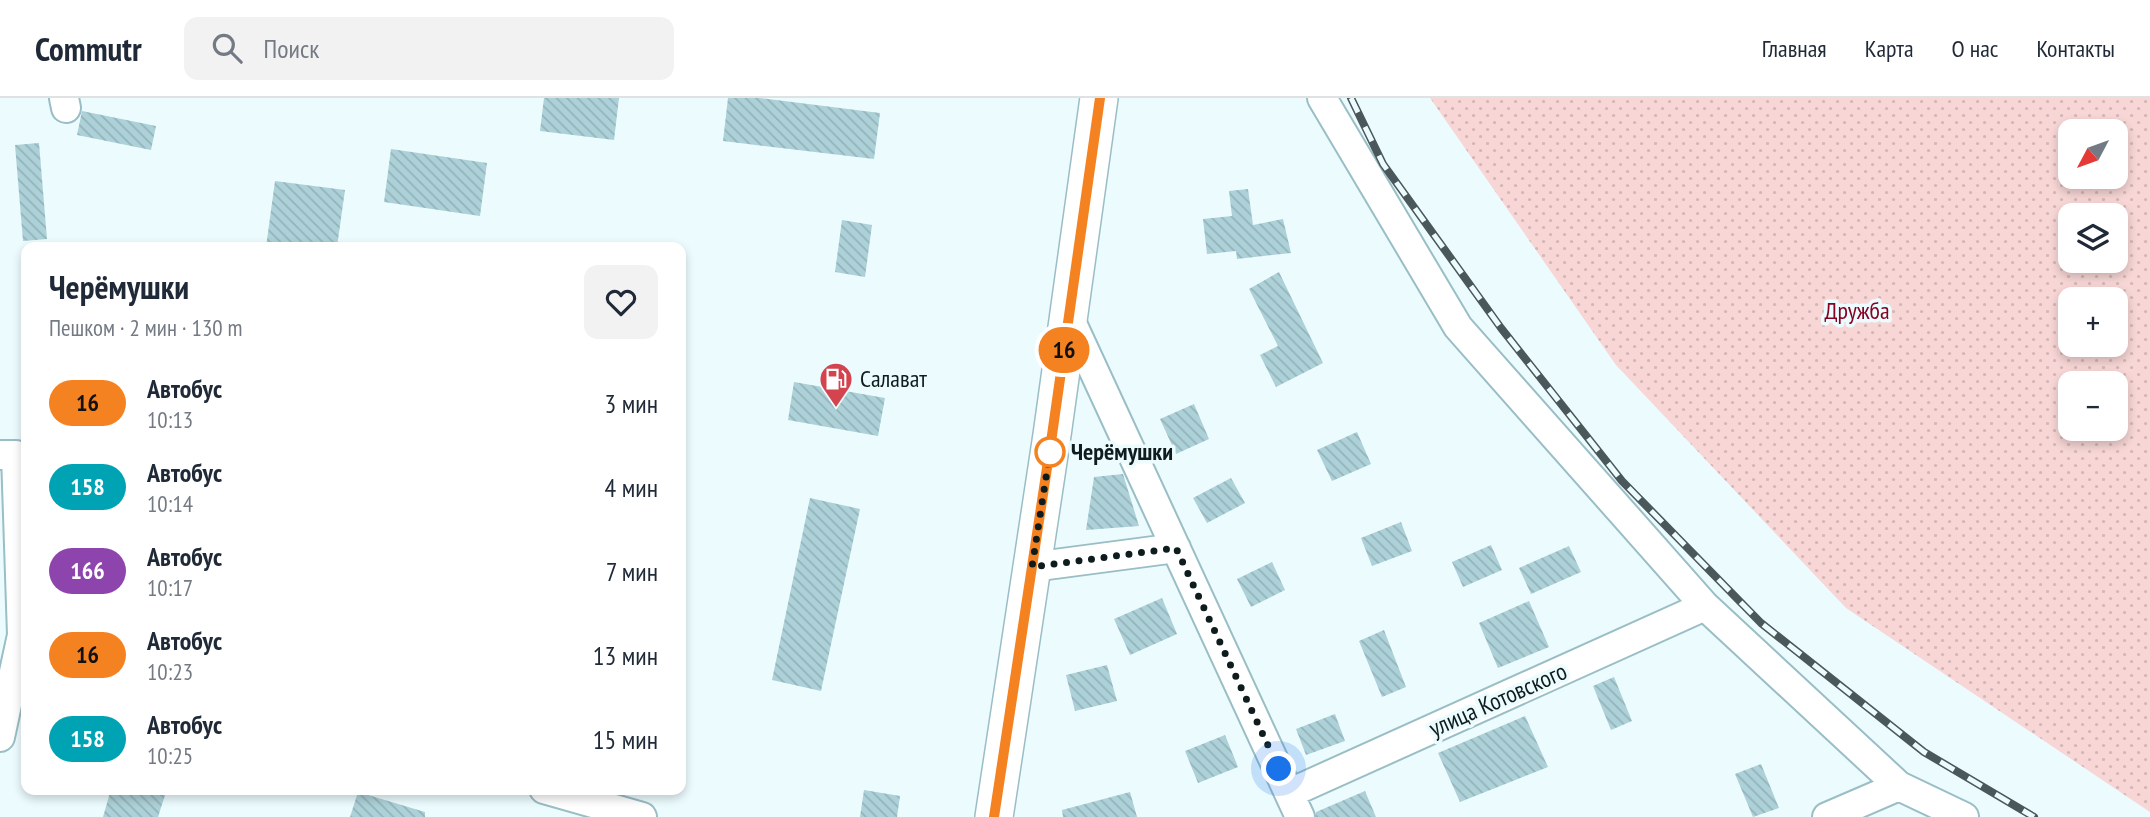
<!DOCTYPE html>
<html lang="ru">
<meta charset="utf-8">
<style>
:root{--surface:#fff;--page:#f2f2f3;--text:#1f2937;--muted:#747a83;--line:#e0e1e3}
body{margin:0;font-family:"PT Sans Narrow",sans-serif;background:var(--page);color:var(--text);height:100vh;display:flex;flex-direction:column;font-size:26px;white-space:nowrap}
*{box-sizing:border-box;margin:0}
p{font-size:23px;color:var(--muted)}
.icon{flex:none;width:38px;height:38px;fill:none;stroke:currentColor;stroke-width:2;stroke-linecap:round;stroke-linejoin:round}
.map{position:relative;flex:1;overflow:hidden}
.details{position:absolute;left:21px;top:144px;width:665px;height:553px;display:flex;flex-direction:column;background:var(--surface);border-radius:14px;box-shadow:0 4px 10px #0003}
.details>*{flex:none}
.badge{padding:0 14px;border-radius:23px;font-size:24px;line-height:46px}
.needle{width:46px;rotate:229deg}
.fabs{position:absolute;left:2058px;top:21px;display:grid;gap:14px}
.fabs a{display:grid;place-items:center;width:70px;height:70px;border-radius:14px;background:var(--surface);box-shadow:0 4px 10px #0003;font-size:35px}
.you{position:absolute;width:35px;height:35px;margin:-18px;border:5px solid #fff;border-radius:50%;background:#1a73e8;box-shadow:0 0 0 10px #1a73e833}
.map>.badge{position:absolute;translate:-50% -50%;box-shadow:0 0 0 4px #fff}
.round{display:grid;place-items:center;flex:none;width:74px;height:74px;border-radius:14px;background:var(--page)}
.overview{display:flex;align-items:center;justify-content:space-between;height:119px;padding:0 28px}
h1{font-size:33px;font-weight:700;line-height:52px}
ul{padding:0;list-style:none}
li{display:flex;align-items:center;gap:21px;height:84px;padding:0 28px}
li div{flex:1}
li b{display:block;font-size:26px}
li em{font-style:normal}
li .badge{min-width:77px;font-weight:700;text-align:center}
header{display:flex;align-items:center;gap:42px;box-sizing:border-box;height:98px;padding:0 35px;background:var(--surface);border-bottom:2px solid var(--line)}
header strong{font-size:33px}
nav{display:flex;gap:38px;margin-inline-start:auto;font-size:24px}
.search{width:490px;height:63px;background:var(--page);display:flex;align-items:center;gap:18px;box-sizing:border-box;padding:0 24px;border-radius:14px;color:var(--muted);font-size:26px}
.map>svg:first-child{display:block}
.green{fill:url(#green-dots);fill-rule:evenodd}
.building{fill:url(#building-back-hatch)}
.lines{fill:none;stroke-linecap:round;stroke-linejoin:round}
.minor-casing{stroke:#9abec5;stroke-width:32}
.major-casing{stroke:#9abec5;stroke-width:40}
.minor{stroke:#fff;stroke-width:28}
.major{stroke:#fff;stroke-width:37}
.rail-casing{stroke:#4a585b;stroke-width:8}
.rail{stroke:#ecfbfe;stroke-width:5;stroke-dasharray:16;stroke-linecap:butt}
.line-casing{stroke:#fff;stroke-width:16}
.line{stroke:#f58220;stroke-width:10}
.walk{stroke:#0e1c1e;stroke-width:7;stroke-dasharray:0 12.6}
.stop-dot{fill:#fff;stroke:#f58220;stroke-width:3.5}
.labels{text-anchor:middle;stroke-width:7;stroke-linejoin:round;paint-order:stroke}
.park-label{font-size:24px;fill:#870220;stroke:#ecfbfe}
.poi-label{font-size:24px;fill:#0e1c1e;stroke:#ecfbfe;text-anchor:start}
.stop-label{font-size:24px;font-weight:bold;fill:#0e1c1e;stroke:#ecfbfe;text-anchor:start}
.street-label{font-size:24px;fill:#0e1c1e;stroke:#ecfbfe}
</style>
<header>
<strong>Commutr</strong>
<div class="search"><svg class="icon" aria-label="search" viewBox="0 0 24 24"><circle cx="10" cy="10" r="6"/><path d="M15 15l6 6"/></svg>Поиск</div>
<nav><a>Главная</a><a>Карта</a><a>О нас</a><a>Контакты</a></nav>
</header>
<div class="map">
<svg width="2150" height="719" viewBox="0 0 2150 719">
<defs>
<pattern id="green-dots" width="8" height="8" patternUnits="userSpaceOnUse" patternTransform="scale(1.75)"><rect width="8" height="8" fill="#f7d6d5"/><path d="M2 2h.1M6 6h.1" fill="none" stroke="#d3b7b6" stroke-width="1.8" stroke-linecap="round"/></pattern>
<pattern id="building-back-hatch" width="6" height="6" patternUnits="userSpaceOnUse" patternTransform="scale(1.75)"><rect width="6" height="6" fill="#add1d8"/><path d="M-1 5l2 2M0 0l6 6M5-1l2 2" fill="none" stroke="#94b3b9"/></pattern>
</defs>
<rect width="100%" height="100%" fill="#ecfbfe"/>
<path class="green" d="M1430 0H2150V714L1846 510 1616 267ZM2070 33H2116V79H2070ZM2070 117H2116V163H2070ZM2070 201H2116V247H2070ZM2070 285H2116V331H2070Z"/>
<path class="building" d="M544 0H619L614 42 540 33Z
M728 0H759L880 15 874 61 723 43Z
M82 13 156 28 151 52 77 37Z
M39 45 47 141 23 143 15 47Z
M391 51 487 65 480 118 384 104Z
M275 83 345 92 337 149H266Z
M1248 91 1253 127 1283 121 1291 155 1237 161 1236 153 1207 156 1203 121 1232 118 1229 93Z
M842 122 872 127 865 179 835 174Z
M1279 174 1323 265 1276 289 1260 257 1278 248 1249 191Z
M794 284 885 300 878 338 788 322Z
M1194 306 1209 341 1176 356 1160 321Z
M1357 334 1371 366 1332 383 1317 352Z
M1123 376 1139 428 1086 432 1094 379Z
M1231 380 1245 405 1207 425 1193 400Z
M810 400 860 411 821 593 772 582Z
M1401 424 1412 453 1372 468 1361 440Z
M1491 447 1502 472 1463 489 1452 464Z
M1569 448 1581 474 1531 496 1519 470Z
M1272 464 1285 492 1251 509 1237 481Z
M1162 500 1177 536 1130 557 1114 521Z
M1529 503 1549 549 1498 570 1479 525Z
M1384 532 1406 589 1382 599 1359 543Z
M1107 567 1117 603 1075 613 1066 577Z
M1614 579 1632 623 1611 632 1593 588Z
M1335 616 1345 643 1306 657 1296 631Z
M1525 618 1548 669 1460 704 1438 655Z
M1225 637 1238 669 1198 685 1185 653Z
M1761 666 1779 710 1753 719 1735 676Z
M111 691H167L158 719H103Z
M864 692 900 698 897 719H860Z
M1365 693 1376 719H1316V714Z
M358 694 425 714V719H350Z
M1130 694 1137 719H1063L1062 712Z"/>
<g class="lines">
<defs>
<path id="minor" d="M64 0 66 10
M1322 0 1458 229 1705 508 1899 688 1964 719
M1069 219 1300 719
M0 357H16L22 537 0 639
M1032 469 1176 450
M544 691 642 719
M1290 695 1705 508
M1827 719 1899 688"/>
<path id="major" d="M994 719 1052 337 1099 0"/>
</defs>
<use href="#minor" class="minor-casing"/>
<use href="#major" class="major-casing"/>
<use href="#minor" class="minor"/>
<use href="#major" class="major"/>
<defs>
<path id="rail" d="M1351 0 1383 66 1501 230 1622 383 1761 525 1924 654 2034 719"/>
</defs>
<use href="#rail" class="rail-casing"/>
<use href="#rail" class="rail"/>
</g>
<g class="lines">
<defs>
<path id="line" d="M994 719 1052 337 1100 0"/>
</defs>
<use href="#line" class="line-casing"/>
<use href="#line" class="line"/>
<path class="walk" d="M1050 354 1032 469 1176 450 1279 671"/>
</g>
<defs>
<symbol id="fuel-pin" viewBox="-11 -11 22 30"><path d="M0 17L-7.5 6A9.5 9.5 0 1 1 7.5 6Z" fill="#d4444f" stroke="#ecfbfe"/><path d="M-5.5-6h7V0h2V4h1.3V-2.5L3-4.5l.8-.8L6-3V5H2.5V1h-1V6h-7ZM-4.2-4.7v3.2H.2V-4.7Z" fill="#fff"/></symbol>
</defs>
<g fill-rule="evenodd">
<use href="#fuel-pin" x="817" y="262" width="38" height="52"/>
</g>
<circle class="stop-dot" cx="1050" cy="354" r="14"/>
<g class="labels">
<g class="park-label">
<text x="1857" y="221">Дружба</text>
</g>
<g class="poi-label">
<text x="860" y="289">Салават</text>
</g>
<g class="stop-label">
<text x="1071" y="362">Черёмушки</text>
</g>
<g class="street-label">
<text transform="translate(1498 602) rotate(-24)" y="8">улица Котовского</text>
</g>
</g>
</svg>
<div class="fabs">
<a><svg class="needle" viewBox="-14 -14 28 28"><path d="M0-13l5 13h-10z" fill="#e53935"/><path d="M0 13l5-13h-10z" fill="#747a83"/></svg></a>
<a><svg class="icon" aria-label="layers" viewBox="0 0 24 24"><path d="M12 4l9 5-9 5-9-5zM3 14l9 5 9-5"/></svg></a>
<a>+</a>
<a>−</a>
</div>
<div class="you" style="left:1279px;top:671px"></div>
<b class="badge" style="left:1064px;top:252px;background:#f58220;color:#111">16</b>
<section class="details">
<div class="overview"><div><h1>Черёмушки</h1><p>Пешком · 2 мин · 130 m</p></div><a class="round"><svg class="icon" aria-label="heart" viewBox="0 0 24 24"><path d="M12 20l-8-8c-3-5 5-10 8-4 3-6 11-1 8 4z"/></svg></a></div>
<ul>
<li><span class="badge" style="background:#f58220;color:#111">16</span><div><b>Автобус</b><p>10:13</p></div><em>3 мин</em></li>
<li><span class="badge" style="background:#00a3b4;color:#fff">158</span><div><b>Автобус</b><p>10:14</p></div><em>4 мин</em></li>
<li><span class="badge" style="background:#8e44ad;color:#fff">166</span><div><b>Автобус</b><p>10:17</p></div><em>7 мин</em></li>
<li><span class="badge" style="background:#f58220;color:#111">16</span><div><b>Автобус</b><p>10:23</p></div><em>13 мин</em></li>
<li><span class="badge" style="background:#00a3b4;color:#fff">158</span><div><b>Автобус</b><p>10:25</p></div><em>15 мин</em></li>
</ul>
</section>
</div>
